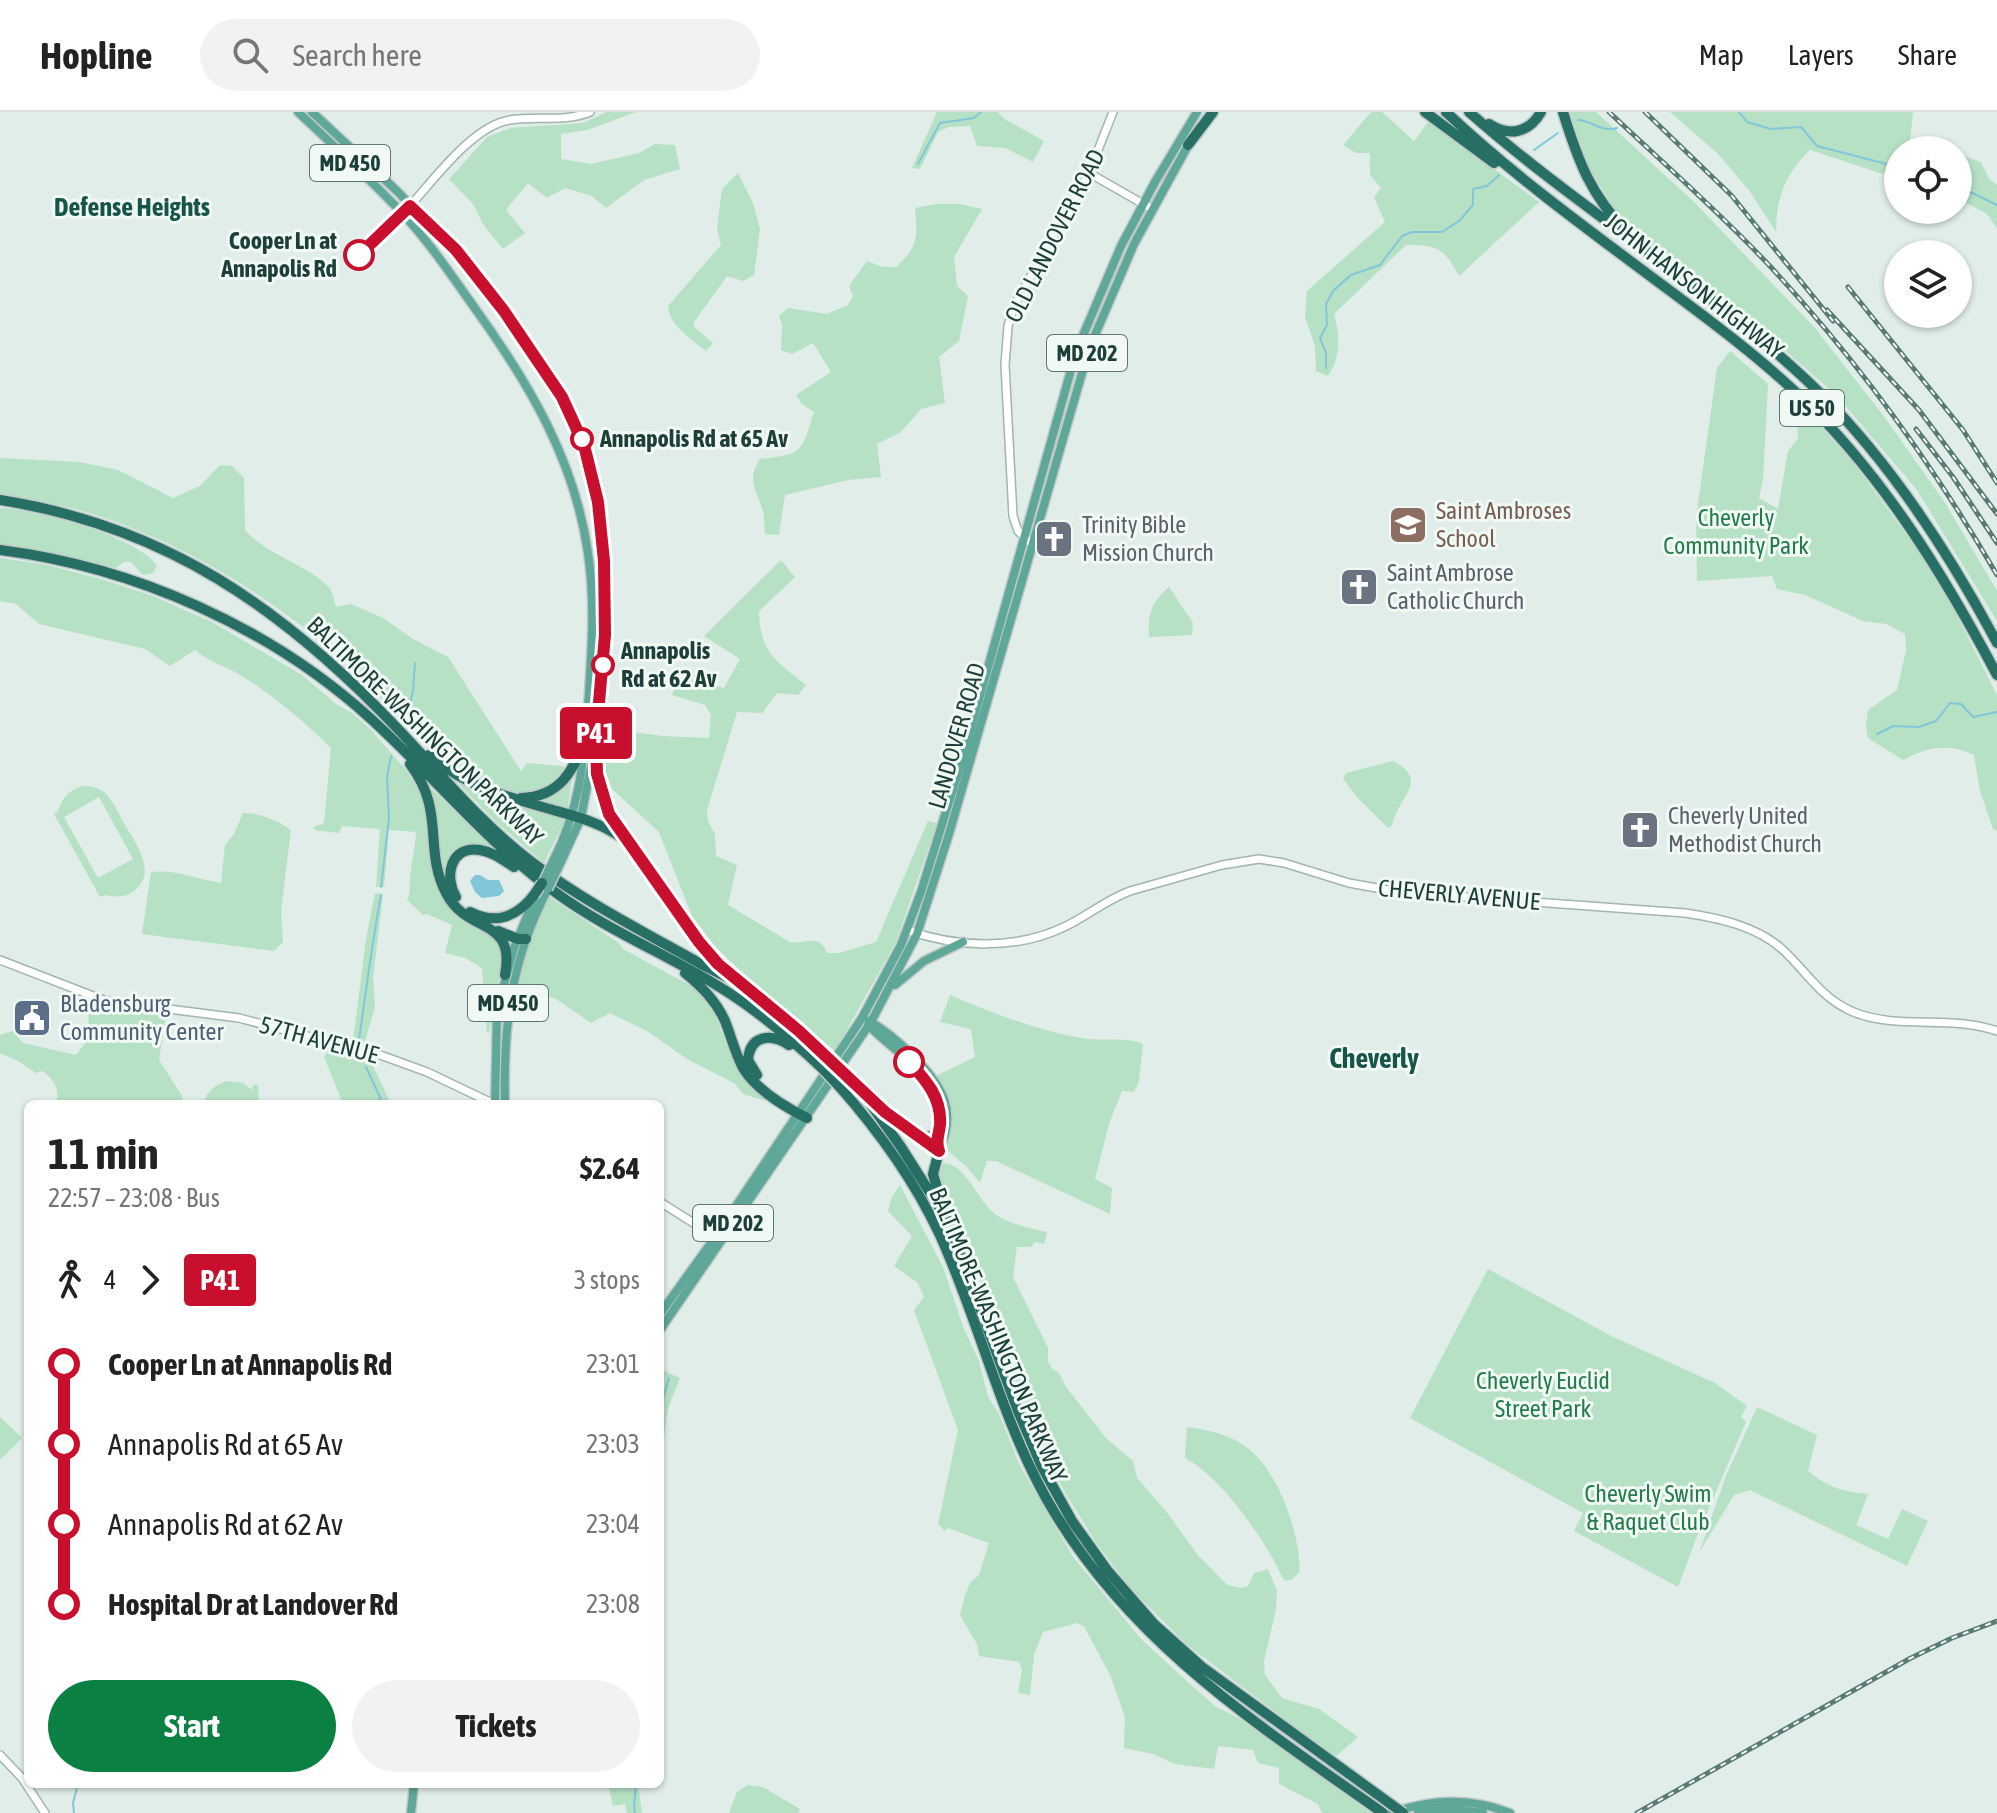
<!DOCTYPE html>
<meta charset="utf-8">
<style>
:root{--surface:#fff;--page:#f2f2f2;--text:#222;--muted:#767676;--line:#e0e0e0;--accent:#0b8043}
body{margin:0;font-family:"Asap Condensed",sans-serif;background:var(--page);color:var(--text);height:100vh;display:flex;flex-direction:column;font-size:30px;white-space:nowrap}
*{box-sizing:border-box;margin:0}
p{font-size:26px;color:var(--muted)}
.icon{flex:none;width:44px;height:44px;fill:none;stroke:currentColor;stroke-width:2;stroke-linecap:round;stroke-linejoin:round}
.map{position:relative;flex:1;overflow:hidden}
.details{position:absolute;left:24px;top:988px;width:640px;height:688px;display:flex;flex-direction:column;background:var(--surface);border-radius:12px;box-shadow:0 2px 6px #0004}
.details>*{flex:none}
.badge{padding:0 16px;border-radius:6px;font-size:28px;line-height:52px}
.fabs{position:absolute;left:1884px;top:24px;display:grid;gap:16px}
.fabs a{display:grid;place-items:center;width:88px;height:88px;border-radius:50%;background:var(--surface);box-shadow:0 2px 6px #0004;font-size:40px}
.map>.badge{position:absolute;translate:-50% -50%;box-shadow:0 0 0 4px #fff}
.legs{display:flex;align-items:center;gap:12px;height:88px;padding:0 24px;font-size:26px}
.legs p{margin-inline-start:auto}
.headline{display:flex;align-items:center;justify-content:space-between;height:136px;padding:0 24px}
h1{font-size:44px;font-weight:700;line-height:60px}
.action{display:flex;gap:16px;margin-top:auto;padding:16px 24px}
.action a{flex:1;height:92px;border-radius:48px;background:var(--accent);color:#fff;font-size:32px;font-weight:700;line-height:92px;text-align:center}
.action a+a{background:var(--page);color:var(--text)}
ul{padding:0 24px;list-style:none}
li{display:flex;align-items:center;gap:28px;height:80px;font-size:30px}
li i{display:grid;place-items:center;width:12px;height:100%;margin:0 10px;background:currentColor}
li i::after{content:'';width:20px;height:20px;margin:-10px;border:6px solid;border-radius:50%;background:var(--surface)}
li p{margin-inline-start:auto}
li:first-child i{background:linear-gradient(#0000 50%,currentColor 0)}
li:last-child i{background:linear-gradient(currentColor 50%,#0000 0)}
header{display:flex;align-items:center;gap:48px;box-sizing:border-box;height:112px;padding:0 40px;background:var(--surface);border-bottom:2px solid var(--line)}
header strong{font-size:38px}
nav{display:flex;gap:44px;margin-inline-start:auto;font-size:28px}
.search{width:560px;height:72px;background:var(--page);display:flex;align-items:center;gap:20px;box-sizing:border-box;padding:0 28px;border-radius:44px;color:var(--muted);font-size:30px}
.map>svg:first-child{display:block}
.green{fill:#b6e1c4;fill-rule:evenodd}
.water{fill:#81c6d9}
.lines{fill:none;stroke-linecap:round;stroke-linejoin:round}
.stream{stroke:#81c6d9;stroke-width:2}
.minor-casing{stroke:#a2b5b0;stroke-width:10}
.major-casing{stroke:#c0c9c8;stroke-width:11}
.highway-casing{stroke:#c0c9c8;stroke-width:13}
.minor{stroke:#fff;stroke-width:7}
.major{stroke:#5fa899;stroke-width:8}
.highway{stroke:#276f65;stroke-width:10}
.rail-casing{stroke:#597b74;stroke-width:5}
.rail{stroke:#f1f9f5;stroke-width:2;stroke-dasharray:6;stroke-linecap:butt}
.major-bridge-casing{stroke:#c0c9c8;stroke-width:11;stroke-linecap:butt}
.highway-bridge-casing{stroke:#c0c9c8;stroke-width:13;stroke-linecap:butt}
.major-bridge{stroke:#5fa899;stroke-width:8}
.highway-bridge{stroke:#276f65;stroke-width:10}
.line-1-casing{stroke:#fff;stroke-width:18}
.line-1{stroke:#c8102e;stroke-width:12}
.stop-1-dot{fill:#fff;stroke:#c8102e;stroke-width:4}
.labels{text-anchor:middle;stroke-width:6;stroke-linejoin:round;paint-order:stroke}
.shield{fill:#f1f9f5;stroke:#5d7771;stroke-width:2}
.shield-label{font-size:22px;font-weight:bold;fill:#1e3f39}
.street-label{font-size:24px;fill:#1e3f39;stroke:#f1f9f5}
.stop-label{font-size:24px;font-weight:bold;fill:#1e3f39;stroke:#f1f9f5;text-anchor:start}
.education-label{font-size:24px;fill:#785e54;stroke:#f1f9f5;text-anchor:start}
.park-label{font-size:24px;fill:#247b4b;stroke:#f1f9f5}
.worship-label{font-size:24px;fill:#5b616d;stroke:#f1f9f5;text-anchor:start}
.service-label{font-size:24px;fill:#4e5e75;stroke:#f1f9f5;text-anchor:start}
.neighbourhood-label{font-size:26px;font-weight:bold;fill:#185449;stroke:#f1f9f5}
.quarter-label{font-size:28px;font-weight:bold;fill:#185449;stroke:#f1f9f5}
</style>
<header>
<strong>Hopline</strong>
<div class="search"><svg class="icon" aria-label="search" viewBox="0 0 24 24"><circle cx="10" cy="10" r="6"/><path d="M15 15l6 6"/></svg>Search here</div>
<nav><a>Map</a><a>Layers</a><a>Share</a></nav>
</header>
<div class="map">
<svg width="1997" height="1701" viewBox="0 0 1997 1701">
<rect width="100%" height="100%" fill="#e0ede8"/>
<path class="green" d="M607 0H636L587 18 561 22V47L591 52 639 41 655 32 675 33 680 57 644 68 606 96 592 84 565 76 547 86 528 71 506 98 525 121 503 137 483 112 473 92 449 67 487 25 510 16 583 11Z
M937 0H998L1003 6 1044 29 1033 50 1005 36 977 34 970 14 949 15 938 20 920 57 912 56Z
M1371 0H1382L1414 29 1429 9 1539 90 1459 164C1444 136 1438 133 1406 133L1334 202C1340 224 1341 245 1328 264L1316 259 1315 234 1305 205 1307 179 1385 110 1374 85 1381 76 1370 63V41H1356L1343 33Z
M1570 0H1596L1693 89 1815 216 1886 307 1945 391 1997 479V509L1917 378 1837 284 1752 209 1642 127 1614 96 1585 49Z
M1670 0H1913L1910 30 1943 38H1898V67L1810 38C1785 62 1776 86 1776 120L1749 78 1717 41Z
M1958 42 1981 50 1989 67 1997 73V116L1986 101 1958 87Z
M738 61 753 91 760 117 754 163 743 169 727 164 694 210V215L713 231 706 239C692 227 669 214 668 194L721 133 717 117 722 77Z
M936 92H960L982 97 954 145 957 174 968 184 959 229 939 245 945 291 921 297 901 320 877 332 881 365 848 368 785 383 779 423 765 422C764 413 765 404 762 396 755 375 747 368 760 347 804 342 801 341 814 300L802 292 796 283 831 260 813 231 792 242 781 238 782 213 779 204 788 196 827 202 848 193 853 184 849 174 867 149 883 155H896C918 135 918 125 915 96Z
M1730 239 1768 272 1763 367 1759 386 1778 397 1788 339 1798 327 1797 305 1809 302 1853 350 1917 437 1953 496 1997 583V719L1993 717 1980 679 1974 643C1949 631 1927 635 1903 648L1868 626 1866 614 1868 598 1897 578 1906 539 1905 522 1886 512 1863 509 1805 483 1777 477 1772 464 1697 469 1696 406 1717 256Z
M0 346 79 350 118 358 173 386 200 374 220 353 232 354 244 366 245 418C267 444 313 455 330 477 333 482 334 489 336 495L351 492 383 506 413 527 448 545 521 659 527 651 562 654 569 659C532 696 512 682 468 667L465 660C432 647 410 616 385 590 374 579 360 567 352 553 342 537 340 524 325 512L307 518C238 465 163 422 79 398 53 391 26 388 0 383Z
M0 396C39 399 132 422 157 453L153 461 143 463 131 450H124L116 456 0 434Z
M0 446 47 453 101 467 153 484 212 510 302 563 336 592 352 601 371 618 405 657 427 690 438 772 499 830 503 845 489 921H487L482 856 465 846 445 841 452 813 427 802 423 803 407 788C411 780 409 777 410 768 411 752 415 737 416 720L389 718 384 775H376L380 717 342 714 339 721 314 718V715L324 711 331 636C303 608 267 578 233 559 219 552 207 548 195 538L170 554 145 537 39 512 16 492 0 489Z
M781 448 795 465 759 499C760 541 775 548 806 573L798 583 777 581 762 601 737 600 707 698 708 709 715 722 716 744 737 753 728 793 790 830C806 833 819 820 827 841H839L876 830 928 709 937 711 896 830 835 939 748 866 715 834 692 804 659 720 612 677 602 649 611 617 662 624 709 626 711 603 705 593 672 583 680 563 724 576 740 547 704 524Z
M1169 475 1193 511 1192 523 1149 525C1148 501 1151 491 1169 475Z
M1393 649C1431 670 1398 683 1392 714L1388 716 1358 686 1343 667 1346 661Z
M448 661 480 681 566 706 544 751 497 711Z
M573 662 567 699 528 689Z
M82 674C91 674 98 675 105 681 114 689 119 703 125 713 136 732 158 761 134 779 125 786 116 785 105 783L100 785 54 702 58 699C63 685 68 679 82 674ZM99 685 133 747 98 766 64 705Z
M429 675 503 743 479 736 449 751 457 790 469 802 513 821 512 823 468 804 459 797 440 760 436 706Z
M243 701C260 701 277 708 291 718L281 799 283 830 274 839 142 822 151 760C176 757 196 767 221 771L225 733 234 722Z
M375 781 383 782 373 866 375 895 364 932 353 929 366 827Z
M549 785 619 831 623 837 695 876 714 901 733 948 743 966 768 986 766 989 743 982 734 971 687 947 647 919 610 901 591 911 556 887 526 878 518 871 532 820Z
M950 883C992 901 1036 918 1081 926 1101 930 1125 924 1143 932L1139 969 1134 980 1122 979 1109 1012 1095 1067 1112 1076 1110 1102 996 1049H987L980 1071 967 1055 948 1039 946 1033 950 1018 934 965 975 945 971 917 940 910Z
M88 892 107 898 166 903 159 948 182 984V992H55C62 980 53 965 42 959L36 961 18 949 0 941V923L12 919 23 931 76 943 89 926Z
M329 937 370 948 391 992H343L324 945Z
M228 969 243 971 252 978 253 973H258L259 992H204C206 979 216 972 228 969Z
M945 1051C969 1055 978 1092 998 1104 1012 1113 1031 1116 1047 1120L1044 1132 1036 1130 1030 1135H1017L1013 1165 1048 1236V1249L1052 1257 1059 1261 1066 1275 1106 1326 1133 1349 1137 1366 1165 1398 1197 1442 1227 1473 1241 1476 1248 1474 1254 1461 1268 1457 1277 1479 1276 1497 1264 1549 1265 1563 1282 1586 1319 1597 1358 1625 1335 1645 1186 1532 1131 1477 1097 1432 1063 1377 1036 1321 1014 1268 967 1132 937 1071 939 1056Z
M900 1073 943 1155 964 1217 979 1249 988 1285 999 1302 1020 1354 1073 1445 1142 1528 1189 1571 1215 1594 1240 1607 1371 1701H1322L1318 1692 1279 1672V1656L1258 1651 1253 1638 1218 1634 1214 1657 1175 1652 1153 1642 1124 1636 1125 1605 1111 1565 1084 1514 1077 1511 1043 1520 1034 1543 1030 1583 1018 1581 1022 1558 1019 1550 979 1544 977 1532 960 1503 965 1483 970 1471 979 1463 989 1431 948 1416 945 1419 938 1412 958 1318 914 1198 924 1185 918 1171 894 1154 912 1124 888 1099 892 1085Z
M1488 1157 1611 1224 1715 1271 1747 1294 1741 1305 1746 1310 1697 1424 1678 1475 1574 1419 1583 1401 1410 1306Z
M660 1257 680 1266 668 1296 663 1334 660 1335Z
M1757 1295 1817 1323 1808 1359C1827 1375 1843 1380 1868 1382L1856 1413 1888 1427 1902 1397 1928 1409 1907 1454 1750 1378 1734 1383 1699 1441 1726 1364Z
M0 1305 22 1326 0 1348Z
M1187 1315C1208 1318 1229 1322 1246 1335 1279 1359 1299 1420 1300 1459L1293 1467 1285 1469C1280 1462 1277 1454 1273 1447 1254 1414 1218 1363 1185 1346Z
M608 1672H638L642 1701H627L625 1692 613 1694Z
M748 1673 763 1675 800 1697 798 1701H729L737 1680Z"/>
<path class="water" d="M475 763H480L488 768H499L504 779 499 784 482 786 475 780 470 769Z"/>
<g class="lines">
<path class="stream" d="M1739 0 1747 10 1771 17 1801 15 1817 34 1898 55
M1578 8C1591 8 1602 21 1617 16
M1534 38 1558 21
M918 52 940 11 974 6 981 0
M1958 74 1997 93
M1326 256V241L1320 226 1327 213 1326 192 1333 179 1351 163 1380 153 1402 124 1412 120H1442L1459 109 1473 93V77L1487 74 1499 63
M408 599 413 579 415 551
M1877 622 1893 614 1919 615 1936 609 1950 591 1961 592 1973 605 1997 600
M381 775 389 706 387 665 391 644
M359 928C366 879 372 831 381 783
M366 955 383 992
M660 1297 669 1266
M74 1701 73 1691 78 1672
M635 1701C632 1691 637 1683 635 1672"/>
<defs>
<path id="minor" d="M1089 61 1152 97
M403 102C430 73 471 14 510 8 537 3 563 11 590 0
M1033 433 1018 419 1013 404 1005 253 1008 214 1014 194 1089 61 1113 0
M907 818C957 836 1016 838 1064 815 1087 804 1106 788 1130 779L1222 753 1259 747 1284 751 1349 771 1399 780 1685 801C1719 806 1756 814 1782 837 1806 859 1820 885 1851 899 1897 919 1950 902 1997 919
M0 848 106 889 239 906 383 944 427 960 494 992
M660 1090 719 1127
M0 1643 22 1666 45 1701"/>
<path id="major" d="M298 0C333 33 369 66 402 101 431 132 454 167 479 202 531 275 575 350 588 441 595 488 592 533 589 580 584 642 582 693 553 749
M312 0 397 79 471 156 552 270 578 317 594 371 604 449 605 523 595 629
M560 752 581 706 593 643
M895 873 924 849 963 830
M869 909C894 923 937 962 945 990 950 1006 946 1024 939 1039
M868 913C891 937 931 959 939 994 942 1009 934 1025 939 1038
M495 992 497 898 514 836 534 787
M505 992C503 913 511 848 548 777
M660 1202 716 1124 862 906 901 833 921 780 963 645 1076 240 1121 134 1155 70 1197 0
M660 1218 871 910 917 822 949 722 1089 237 1134 132 1191 28
M411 1701 414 1672
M1391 1701C1432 1687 1469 1685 1510 1701
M1418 1701 1452 1697 1483 1701"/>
<path id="highway" d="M1425 0 1494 51
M1446 0C1514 64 1590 119 1665 175 1712 210 1759 245 1802 286 1884 365 1944 463 1997 563
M1469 0C1581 99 1713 177 1819 280 1892 352 1949 441 1997 531
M1563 0C1578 49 1591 84 1628 121
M1489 12C1509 25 1529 21 1541 0
M1188 33 1213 0
M0 388C165 414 283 496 396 615 440 661 481 712 533 751 585 790 642 819 699 851 717 861 740 870 757 883 782 902 806 925 829 947
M0 438C134 455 270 515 370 606 433 663 486 730 555 780 605 817 664 841 718 874 756 897 789 925 822 956
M596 624 599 676 614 710 699 830 718 852 734 865
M429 643C466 675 508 685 553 698 578 705 601 711 622 726
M410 652C446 700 423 736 446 781 467 823 516 804 505 863
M521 686C560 685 575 658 585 624
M456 785C444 765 450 733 480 738 493 740 503 748 514 755
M470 800C495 813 517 805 534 783
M498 819 518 827H526
M685 861C702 875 716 889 725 909 731 924 735 941 743 956 756 977 785 995 807 1006
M846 962 855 970 901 1035 948 1109 1018 1299 1042 1355 1072 1409 1107 1458 1154 1512 1202 1555 1392 1693
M757 963 748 948C750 923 771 921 789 933
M838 973C878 1018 914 1068 940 1123 979 1209 1000 1303 1046 1386 1125 1527 1255 1611 1383 1701
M874 988 895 1008 939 1039 933 1062 942 1093
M922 1026 934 1023 940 1011"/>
</defs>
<use href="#minor" class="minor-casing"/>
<use href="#major" class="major-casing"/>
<use href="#highway" class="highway-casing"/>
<use href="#minor" class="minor"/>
<use href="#major" class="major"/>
<use href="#highway" class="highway"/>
<defs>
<path id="rail" d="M1609 0C1662 50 1717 98 1767 151 1855 245 1932 351 1997 463
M1645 0 1732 84 1833 209
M1848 175 1963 318 1997 371
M1827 198 1919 298 1997 402
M1916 317 1953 365 1997 431
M1637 1701 1909 1547 1952 1526 1997 1509"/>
</defs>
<use href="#rail" class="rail-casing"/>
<use href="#rail" class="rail"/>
<defs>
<path id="major-bridge" d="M541 774 553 749
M548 777 560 752"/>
<path id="highway-bridge" d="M534 783 542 771
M829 947 846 962
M822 956 838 973
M1392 1693 1403 1701"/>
</defs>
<use href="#major-bridge" class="major-bridge-casing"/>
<use href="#highway-bridge" class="highway-bridge-casing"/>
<use href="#major-bridge" class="major-bridge"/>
<use href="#highway-bridge" class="highway-bridge"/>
</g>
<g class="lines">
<defs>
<path id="line-1" d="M359 143 410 94 456 138 504 199 562 285 584 333 598 390 604 449 605 523 596 624 597 662 609 702 699 830 718 852 799 919 885 1000 939 1039C935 1029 939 1023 940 1013 942 986 926 968 909 950"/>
</defs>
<use href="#line-1" class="line-1-casing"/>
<use href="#line-1" class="line-1"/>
</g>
<defs>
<symbol id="school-square" viewBox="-11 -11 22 22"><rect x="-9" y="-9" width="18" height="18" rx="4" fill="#8d6e63" stroke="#f1f9f5"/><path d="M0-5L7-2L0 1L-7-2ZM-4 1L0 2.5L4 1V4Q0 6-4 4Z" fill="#fff"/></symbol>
<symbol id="church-square" viewBox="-11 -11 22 22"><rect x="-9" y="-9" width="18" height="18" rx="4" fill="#6b7280" stroke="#f1f9f5"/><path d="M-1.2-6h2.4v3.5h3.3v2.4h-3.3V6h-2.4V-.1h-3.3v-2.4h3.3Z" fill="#fff"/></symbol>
<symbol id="civic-square" viewBox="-11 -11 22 22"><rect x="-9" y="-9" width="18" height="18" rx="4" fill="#5c6f8a" stroke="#f1f9f5"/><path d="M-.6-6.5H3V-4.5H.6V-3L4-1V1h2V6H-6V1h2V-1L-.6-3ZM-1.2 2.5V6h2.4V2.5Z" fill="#fff"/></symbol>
</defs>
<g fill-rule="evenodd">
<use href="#school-square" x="1386" y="391" width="44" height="44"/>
<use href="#church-square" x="1032" y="405" width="44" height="44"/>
<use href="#church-square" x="1337" y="453" width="44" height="44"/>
<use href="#church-square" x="1618" y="696" width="44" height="44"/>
<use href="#civic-square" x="10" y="884" width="44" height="44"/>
</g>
<g class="stop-1-dot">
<circle cx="359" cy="143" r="14"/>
<circle cx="582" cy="327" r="10"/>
<circle cx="603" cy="553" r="10"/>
<circle cx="909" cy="950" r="14"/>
</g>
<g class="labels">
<g class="shield">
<rect x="310" y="33" width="80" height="36" rx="6"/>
<rect x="1047" y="223" width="80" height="36" rx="6"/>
<rect x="1780" y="278" width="64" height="36" rx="6"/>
<rect x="468" y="873" width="80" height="36" rx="6"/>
<rect x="693" y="1093" width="80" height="36" rx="6"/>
</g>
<g class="shield-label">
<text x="350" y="59">MD 450</text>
<text x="1087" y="249">MD 202</text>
<text x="1812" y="304">US 50</text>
<text x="508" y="899">MD 450</text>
<text x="733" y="1119">MD 202</text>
</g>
<g class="street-label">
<text transform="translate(1055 124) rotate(-63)" y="8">OLD LANDOVER ROAD</text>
<text transform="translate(1694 174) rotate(38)" y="8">JOHN HANSON HIGHWAY</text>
<text transform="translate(425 619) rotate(44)" y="8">BALTIMORE-WASHINGTON PARKWAY</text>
<text transform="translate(957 624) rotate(-74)" y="8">LANDOVER ROAD</text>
<text transform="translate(1459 783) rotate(5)" y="8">CHEVERLY AVENUE</text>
<text transform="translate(319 928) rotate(15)" y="8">57TH AVENUE</text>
<text transform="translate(998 1223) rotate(67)" y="8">BALTIMORE-WASHINGTON PARKWAY</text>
</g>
<g class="stop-label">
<text x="337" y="137" text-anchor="end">Cooper Ln at<tspan x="337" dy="28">Annapolis Rd</tspan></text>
<text x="600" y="335">Annapolis Rd at 65 Av</text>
<text x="621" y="547">Annapolis<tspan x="621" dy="28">Rd at 62 Av</tspan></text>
</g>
<g class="education-label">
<text x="1436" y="407">Saint Ambroses<tspan x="1436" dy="28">School</tspan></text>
</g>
<g class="park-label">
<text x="1736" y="414">Cheverly<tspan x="1736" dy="28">Community Park</tspan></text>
<text x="1543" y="1277">Cheverly Euclid<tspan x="1543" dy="28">Street Park</tspan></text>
<text x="1648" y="1390">Cheverly Swim<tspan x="1648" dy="28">&amp; Raquet Club</tspan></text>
</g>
<g class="worship-label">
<text x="1082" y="421">Trinity Bible<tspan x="1082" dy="28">Mission Church</tspan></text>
<text x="1387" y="469">Saint Ambrose<tspan x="1387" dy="28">Catholic Church</tspan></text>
<text x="1668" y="712">Cheverly United<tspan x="1668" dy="28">Methodist Church</tspan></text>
</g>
<g class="service-label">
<text x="60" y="900">Bladensburg<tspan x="60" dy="28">Community Center</tspan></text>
</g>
<g class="neighbourhood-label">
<text x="132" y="104">Defense Heights</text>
</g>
<g class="quarter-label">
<text x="1374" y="956">Cheverly</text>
</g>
</g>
</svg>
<div class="fabs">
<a><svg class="icon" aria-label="locate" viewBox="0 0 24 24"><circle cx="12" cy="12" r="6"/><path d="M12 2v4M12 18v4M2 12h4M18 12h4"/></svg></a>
<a><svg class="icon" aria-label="layers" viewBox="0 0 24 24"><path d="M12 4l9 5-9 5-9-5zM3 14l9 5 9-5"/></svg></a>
</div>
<b class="badge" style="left:596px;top:621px;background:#c8102e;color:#fff">P41</b>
<section class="details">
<div class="headline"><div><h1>11 min</h1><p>22:57 – 23:08 · Bus</p></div><b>$2.64</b></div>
<div class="legs"><svg class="icon" aria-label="walk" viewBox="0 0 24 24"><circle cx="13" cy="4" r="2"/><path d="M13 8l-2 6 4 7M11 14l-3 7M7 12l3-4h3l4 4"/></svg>4<svg class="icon" aria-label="forward" viewBox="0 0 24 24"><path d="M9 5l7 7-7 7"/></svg><b class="badge" style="background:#c8102e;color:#fff">P41</b><p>3 stops</p></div>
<ul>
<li><i style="color:#c8102e"></i><b>Cooper Ln at Annapolis Rd</b><p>23:01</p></li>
<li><i style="color:#c8102e"></i><span>Annapolis Rd at 65 Av</span><p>23:03</p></li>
<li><i style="color:#c8102e"></i><span>Annapolis Rd at 62 Av</span><p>23:04</p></li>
<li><i style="color:#c8102e"></i><b>Hospital Dr at Landover Rd</b><p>23:08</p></li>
</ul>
<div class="action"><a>Start</a><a>Tickets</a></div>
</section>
</div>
